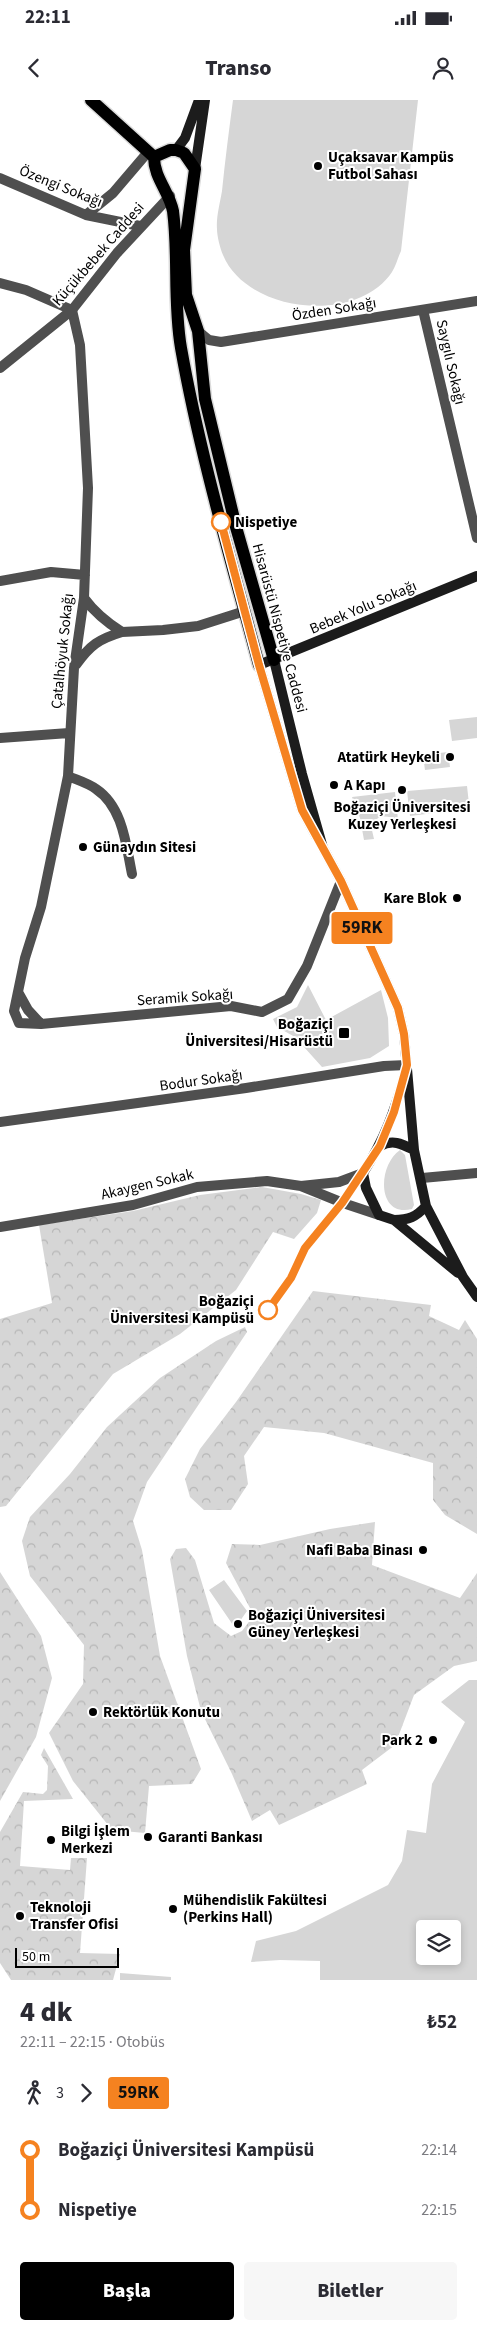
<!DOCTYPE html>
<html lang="tr">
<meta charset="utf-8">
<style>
:root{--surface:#fff;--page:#f7f7f7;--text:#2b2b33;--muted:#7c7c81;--accent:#000}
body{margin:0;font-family:"Source Sans 3",sans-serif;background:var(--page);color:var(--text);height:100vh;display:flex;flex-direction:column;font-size:19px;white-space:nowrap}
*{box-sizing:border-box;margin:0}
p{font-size:16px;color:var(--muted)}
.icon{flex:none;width:28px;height:28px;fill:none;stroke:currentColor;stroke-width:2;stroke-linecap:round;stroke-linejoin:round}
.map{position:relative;height:1880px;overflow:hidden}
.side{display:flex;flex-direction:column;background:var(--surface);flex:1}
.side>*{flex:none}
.badge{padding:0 10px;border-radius:4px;font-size:18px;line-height:32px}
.controls{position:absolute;left:416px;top:1820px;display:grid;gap:10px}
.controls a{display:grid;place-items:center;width:45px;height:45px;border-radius:5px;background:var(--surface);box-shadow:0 2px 8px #0003;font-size:25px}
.scale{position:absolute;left:15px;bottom:12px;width:104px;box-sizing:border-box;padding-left:5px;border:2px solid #000;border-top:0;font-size:14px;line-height:18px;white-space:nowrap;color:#000;-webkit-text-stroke:4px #fff;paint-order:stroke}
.map>.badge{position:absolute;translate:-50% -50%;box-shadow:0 0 0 2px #fff}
.legs{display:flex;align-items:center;gap:8px;height:55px;padding:0 20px;font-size:16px}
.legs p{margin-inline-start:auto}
.headline{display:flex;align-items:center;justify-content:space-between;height:85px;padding:0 20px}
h1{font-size:28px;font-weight:800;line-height:38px}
.action{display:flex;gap:10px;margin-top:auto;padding:10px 20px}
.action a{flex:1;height:58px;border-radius:5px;background:var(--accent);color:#fff;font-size:20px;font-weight:800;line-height:58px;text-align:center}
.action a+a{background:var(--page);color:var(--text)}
ul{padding:0 20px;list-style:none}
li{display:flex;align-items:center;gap:18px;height:60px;font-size:19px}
li i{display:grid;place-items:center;width:8px;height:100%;margin:0 6px;background:currentColor}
li i::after{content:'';width:12px;height:12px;margin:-6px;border:4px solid;border-radius:50%;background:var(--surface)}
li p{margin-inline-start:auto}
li:first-child i{background:linear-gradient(#0000 50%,currentColor 0)}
li:last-child i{background:linear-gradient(currentColor 50%,#0000 0)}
.status{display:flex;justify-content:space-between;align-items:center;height:35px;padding:0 25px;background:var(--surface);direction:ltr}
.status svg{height:14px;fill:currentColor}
header{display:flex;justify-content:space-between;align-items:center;height:65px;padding:0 20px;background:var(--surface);font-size:22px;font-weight:800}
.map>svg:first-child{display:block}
.green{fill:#d6d6d6;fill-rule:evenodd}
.forest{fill:url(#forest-crowns)}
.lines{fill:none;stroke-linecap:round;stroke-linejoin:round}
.primary-casing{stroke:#dbdbdb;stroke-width:15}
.minor{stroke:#4f4f4f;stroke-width:10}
.tertiary{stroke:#4f4f4f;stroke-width:10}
.secondary{stroke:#1c1c1c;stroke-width:10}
.primary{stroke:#000;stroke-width:12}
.line-1-casing{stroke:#fff;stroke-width:11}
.line-1{stroke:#f58220;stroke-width:8}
.poi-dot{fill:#000;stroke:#fff;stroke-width:2}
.stop-1-dot{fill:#fff;stroke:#f58220;stroke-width:2.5}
.labels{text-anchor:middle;stroke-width:4;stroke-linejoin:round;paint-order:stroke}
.poi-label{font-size:15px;font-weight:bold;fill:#000;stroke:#fff;text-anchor:start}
.street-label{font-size:15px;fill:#000;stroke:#fff}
.stop-label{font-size:15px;font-weight:bold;fill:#000;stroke:#fff;text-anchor:start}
</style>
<div class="status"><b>22:11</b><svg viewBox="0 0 49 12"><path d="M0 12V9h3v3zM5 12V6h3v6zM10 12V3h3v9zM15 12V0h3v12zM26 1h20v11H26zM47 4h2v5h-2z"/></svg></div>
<header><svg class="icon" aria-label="back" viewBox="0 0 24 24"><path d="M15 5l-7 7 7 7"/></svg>Transo<svg class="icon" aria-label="person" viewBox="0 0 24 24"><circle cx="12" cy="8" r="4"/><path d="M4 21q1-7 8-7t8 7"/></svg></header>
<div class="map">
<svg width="477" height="1880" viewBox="0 0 477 1880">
<defs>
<pattern id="forest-crowns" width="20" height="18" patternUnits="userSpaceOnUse" patternTransform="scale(1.25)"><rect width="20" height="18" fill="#d6d6d6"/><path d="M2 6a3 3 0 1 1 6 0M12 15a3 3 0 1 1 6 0" fill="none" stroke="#b6b6b6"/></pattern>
</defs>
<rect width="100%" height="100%" fill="#fff"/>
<path class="green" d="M233 0H418L401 151C398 157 396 166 392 172 357 225 247 213 223 155 220 148 217 136 217 129 216 117 220 103 222 91 225 61 229 30 233 0Z
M477 617V638L452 641 449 620Z
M448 652 450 667 425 670 423 655Z
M467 686 469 704 449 706 450 711 410 716 407 691Z
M395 692 398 720C387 715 377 714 371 726L374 739 364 740 360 718 352 697Z
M308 885 326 920 381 890 388 918 389 946 370 958 322 967 295 937 277 927 273 919 297 907Z
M400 1050 405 1055 414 1105 412 1109C377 1118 377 1066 400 1050Z
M224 1480 247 1511 235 1528 209 1490Z
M469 1580H477V1880H320V1861L280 1860 251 1862 256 1841 296 1831 388 1785 402 1761 407 1730 426 1733 432 1684 465 1622 441 1602ZM425 1829H452V1856H425Z
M120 1873 171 1877V1880H120Z"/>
<path class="forest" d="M262 1087 301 1094 321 1100 317 1113 294 1139 273 1132 236 1190 180 1234 113 1274 6 1406 0 1407V1219L52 1203 39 1125 133 1111 200 1095Z
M313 1191 431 1205 429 1216 459 1230 465 1220 477 1239V1434L445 1415 433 1400V1363L324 1333 264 1327 244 1356 248 1384 231 1410H204L190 1397 185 1379 200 1349 236 1302Z
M245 1227 247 1232 147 1382 133 1421 142 1450 160 1556 201 1669 192 1684 149 1686 145 1733 112 1730 73 1681 49 1633 83 1584 84 1545 30 1476 22 1441 30 1417 70 1374 107 1327 160 1278 216 1241Z
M375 1422 372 1465 460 1498 477 1473V1561L454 1566 414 1595 395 1645 362 1670 367 1684 279 1725 270 1710 252 1721 232 1674 201 1611 187 1556 170 1459 176 1449 186 1448 195 1460 214 1523 231 1536 242 1531 251 1519 250 1508 226 1463 232 1444 260 1445 330 1429Z
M0 1472 41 1536 52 1578 36 1637 0 1701Z
M44 1648 73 1699 24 1701 20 1766 70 1770 71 1758H87L80 1853 120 1854 113 1880H11L0 1863V1732L23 1692 43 1694 47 1690 48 1666 41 1655Z"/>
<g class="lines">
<defs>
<path id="primary" d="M91 0 154 57
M154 57 170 50H176L184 53 195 69 184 150 186 195 198 231 205 299 236 427 274 560
M154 57C154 78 169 91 173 111 179 157 173 202 181 248 200 355 231 460 259 565"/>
</defs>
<use href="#primary" class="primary-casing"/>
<path class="minor" d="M0 78 86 115 140 126
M86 115 113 93 148 52
M0 183 26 190 72 210 80 245 88 388 84 498 74 568 68 676 41 807 25 858 14 911 19 923 41 924 28 910 18 892
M423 210 477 438
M0 481 51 472 85 475
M122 532 163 530 198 526 245 511
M76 565C90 545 99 539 122 532 106 522 95 513 84 498
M0 638 69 633
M68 676C77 680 88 683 96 689 123 707 126 745 132 774
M41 924 231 906 262 912 288 899 307 866 341 781
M0 1022 246 988 384 966 407 965
M363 1073 339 1082 301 1086 343 1103 379 1115
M422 1078 477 1073
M0 1127 133 1105 197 1087 267 1081 301 1086"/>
<path class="tertiary" d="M198 231 209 240 221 242 477 201
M0 268 72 210 117 153 170 96"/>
<path class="secondary" d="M176 50 185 38 199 0
M195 69 205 0
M274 560 302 674 323 748 341 781 398 908 404 934 414 1050 426 1106 463 1177 477 1197
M316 736 302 710 259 565 477 476
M405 973C395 1011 384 1040 363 1073L366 1088 379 1115 394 1120 458 1173
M380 1046C393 1039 402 1044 414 1050
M394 1120C409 1120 416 1117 426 1106"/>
<use href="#primary" class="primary"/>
</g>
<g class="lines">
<defs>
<path id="line-1" d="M221 422 259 565 302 710 341 781 398 908 404 934 407 965 394 1012 380 1046 342 1103 305 1148 291 1178 268 1210"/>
</defs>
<use href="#line-1" class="line-1-casing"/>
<use href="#line-1" class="line-1"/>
</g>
<g class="poi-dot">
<circle cx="318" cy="66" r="5"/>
<circle cx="450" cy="657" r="5"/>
<circle cx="334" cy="685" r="5"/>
<circle cx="402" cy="690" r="5"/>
<circle cx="83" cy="747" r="5"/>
<circle cx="457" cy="798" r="5"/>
<rect x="338" y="927" width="12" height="12" rx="2.5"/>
<circle cx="423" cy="1450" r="5"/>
<circle cx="238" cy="1524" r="5"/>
<circle cx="93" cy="1612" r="5"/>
<circle cx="433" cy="1640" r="5"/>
<circle cx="148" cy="1737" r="5"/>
<circle cx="51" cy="1740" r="5"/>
<circle cx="173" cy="1809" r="5"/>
<circle cx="20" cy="1816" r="5"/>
</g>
<g class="stop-1-dot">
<circle cx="221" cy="422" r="9"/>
<circle cx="268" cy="1210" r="9"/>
</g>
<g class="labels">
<g class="poi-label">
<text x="328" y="62">Uçaksavar Kampüs<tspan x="328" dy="17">Futbol Sahası</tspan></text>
<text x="440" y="662" text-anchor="end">Atatürk Heykeli</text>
<text x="344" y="690">A Kapı</text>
<text x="402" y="712" text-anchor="middle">Boğaziçi Üniversitesi<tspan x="402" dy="17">Kuzey Yerleşkesi</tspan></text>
<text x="93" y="752">Günaydın Sitesi</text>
<text x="447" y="803" text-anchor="end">Kare Blok</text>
<text x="333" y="929" text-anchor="end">Boğaziçi<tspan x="333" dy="17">Üniversitesi/Hisarüstü</tspan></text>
<text x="413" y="1455" text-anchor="end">Nafi Baba Binası</text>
<text x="248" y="1520">Boğaziçi Üniversitesi<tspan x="248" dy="17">Güney Yerleşkesi</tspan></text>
<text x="103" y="1617">Rektörlük Konutu</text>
<text x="423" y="1645" text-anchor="end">Park 2</text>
<text x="61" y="1736">Bilgi İşlem<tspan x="61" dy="17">Merkezi</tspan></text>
<text x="158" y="1742">Garanti Bankası</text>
<text x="183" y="1805">Mühendislik Fakültesi<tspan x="183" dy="17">(Perkins Hall)</tspan></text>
<text x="30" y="1812">Teknoloji<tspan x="30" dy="17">Transfer Ofisi</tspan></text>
</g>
<g class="street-label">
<text transform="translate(61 86) rotate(22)" y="5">Özengi Sokağı</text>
<text transform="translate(98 154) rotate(-49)" y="5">Küçükbebek Caddesi</text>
<text transform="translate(334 209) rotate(-9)" y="5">Özden Sokağı</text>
<text transform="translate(451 262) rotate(77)" y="5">Saygılı Sokağı</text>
<text transform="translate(363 507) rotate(-23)" y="5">Bebek Yolu Sokağı</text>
<text transform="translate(280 528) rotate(75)" y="5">Hisarüstü Nispetiye Caddesi</text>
<text transform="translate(62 551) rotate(-84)" y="5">Çatalhöyuk Sokağı</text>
<text transform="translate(185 897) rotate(-4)" y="5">Seramik Sokağı</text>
<text transform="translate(201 980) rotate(-8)" y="5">Bodur Sokağı</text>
<text transform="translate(147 1084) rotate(-13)" y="5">Akaygen Sokak</text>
</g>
<g class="stop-label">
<text x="235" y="427">Nispetiye</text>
<text x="254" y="1206" text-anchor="end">Boğaziçi<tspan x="254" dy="17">Üniversitesi Kampüsü</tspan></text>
</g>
</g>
</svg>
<div class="controls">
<a><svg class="icon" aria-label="layers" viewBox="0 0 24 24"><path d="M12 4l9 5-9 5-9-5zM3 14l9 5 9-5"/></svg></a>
</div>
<div class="scale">50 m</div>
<b class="badge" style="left:362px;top:828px;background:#f58220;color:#111">59RK</b>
</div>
<section class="side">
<div class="headline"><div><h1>4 dk</h1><p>22:11 – 22:15 · Otobüs</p></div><b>₺52</b></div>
<div class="legs"><svg class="icon" aria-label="walk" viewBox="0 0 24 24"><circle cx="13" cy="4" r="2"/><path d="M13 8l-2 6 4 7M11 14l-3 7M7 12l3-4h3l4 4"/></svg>3<svg class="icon" aria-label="forward" viewBox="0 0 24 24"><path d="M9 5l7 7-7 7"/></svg><b class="badge" style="background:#f58220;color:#111">59RK</b></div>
<ul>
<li><i style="color:#f58220"></i><b>Boğaziçi Üniversitesi Kampüsü</b><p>22:14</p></li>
<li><i style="color:#f58220"></i><b>Nispetiye</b><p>22:15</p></li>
</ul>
<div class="action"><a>Başla</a><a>Biletler</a></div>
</section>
